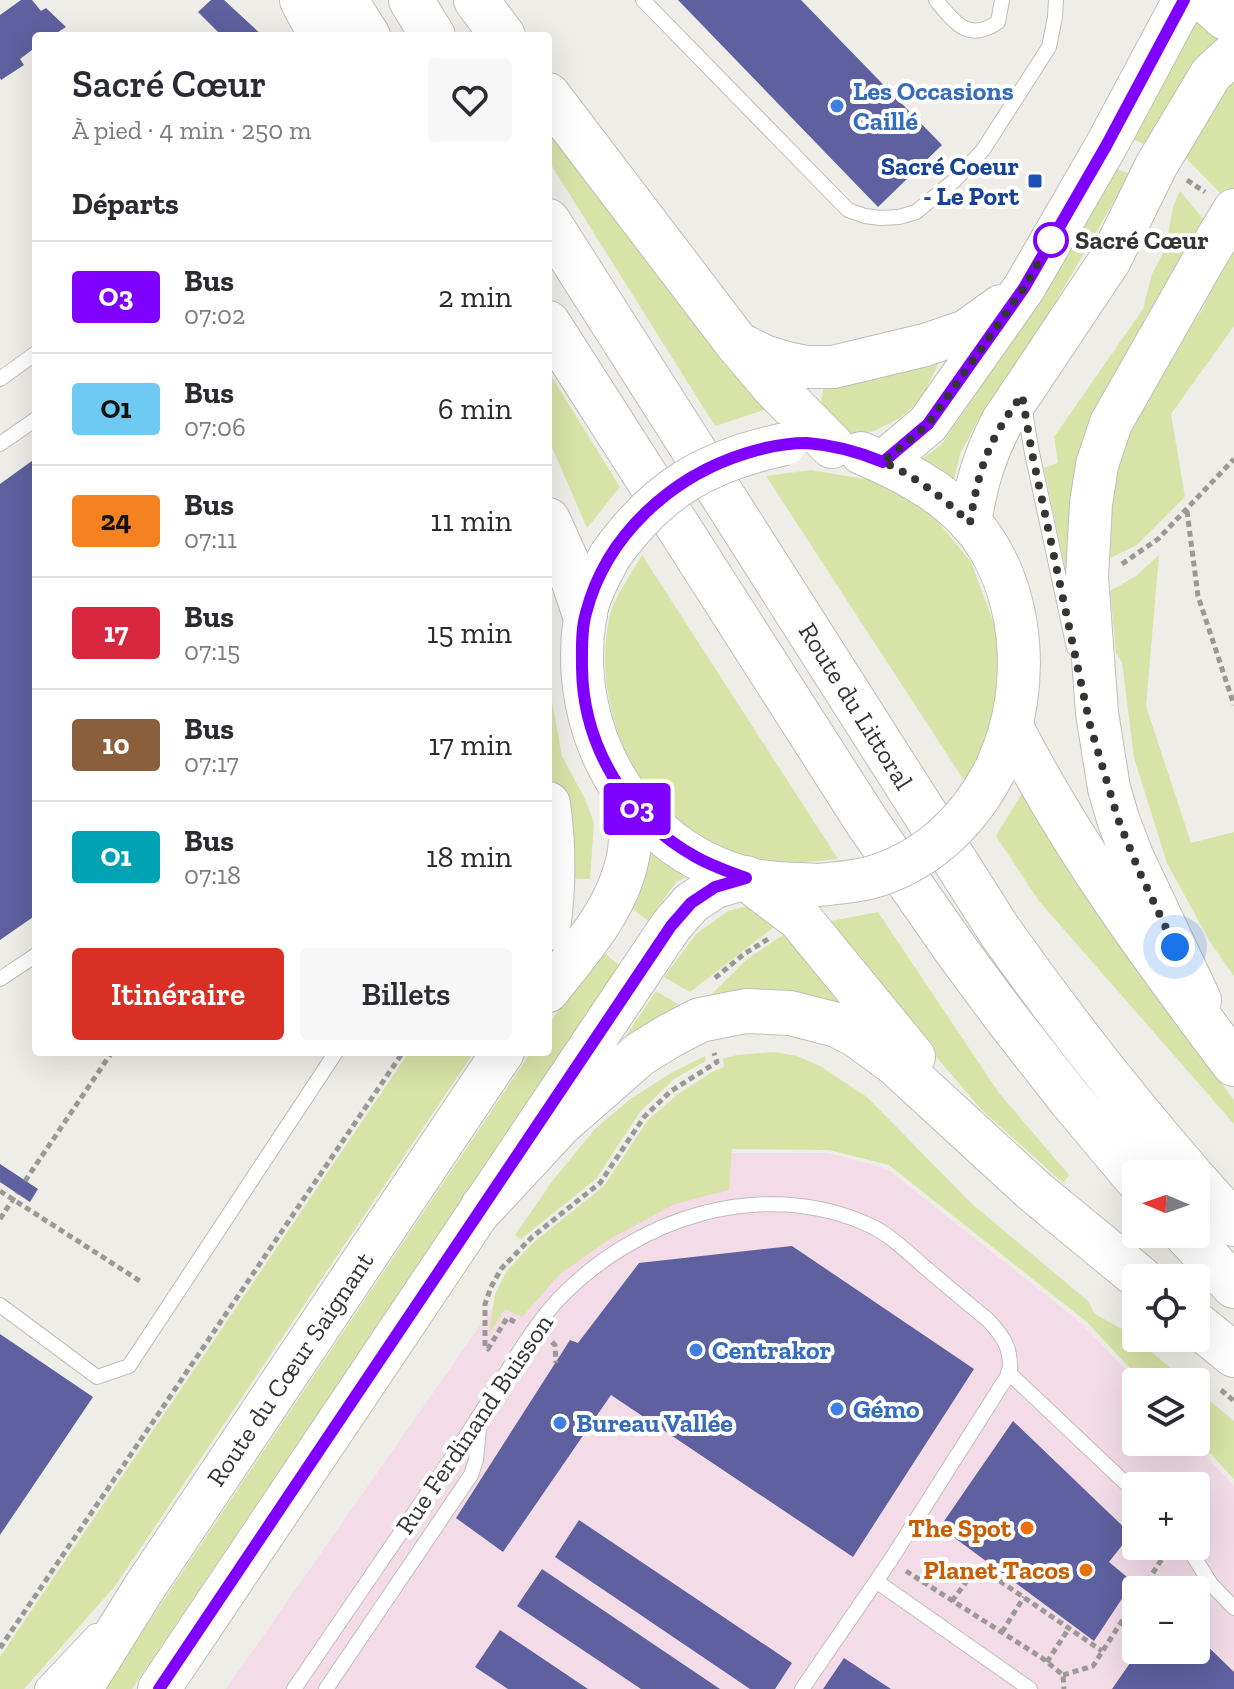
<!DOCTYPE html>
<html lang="fr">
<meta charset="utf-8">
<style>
:root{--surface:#fff;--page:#f7f7f7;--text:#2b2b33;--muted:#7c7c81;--line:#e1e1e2;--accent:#d93025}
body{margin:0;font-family:"Zilla Slab",serif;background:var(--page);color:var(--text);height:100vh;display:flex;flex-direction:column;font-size:30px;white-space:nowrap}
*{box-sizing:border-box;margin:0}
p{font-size:26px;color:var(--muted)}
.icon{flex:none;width:44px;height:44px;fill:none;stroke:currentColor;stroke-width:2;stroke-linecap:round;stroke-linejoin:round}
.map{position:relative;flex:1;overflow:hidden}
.drawer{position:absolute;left:32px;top:32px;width:520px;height:1024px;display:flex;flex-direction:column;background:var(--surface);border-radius:8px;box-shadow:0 8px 32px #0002}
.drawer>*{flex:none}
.badge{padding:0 16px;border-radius:6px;font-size:28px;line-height:52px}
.needle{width:52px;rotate:272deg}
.fabs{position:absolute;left:1122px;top:1160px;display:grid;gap:16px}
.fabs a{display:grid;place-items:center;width:88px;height:88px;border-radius:8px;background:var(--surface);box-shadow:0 8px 32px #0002;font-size:40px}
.you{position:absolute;width:40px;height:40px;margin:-20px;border:6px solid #fff;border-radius:50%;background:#1a73e8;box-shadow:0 0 0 12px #1a73e833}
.map>.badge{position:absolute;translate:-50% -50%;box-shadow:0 0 0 4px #fff}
h2{padding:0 40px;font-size:30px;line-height:72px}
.round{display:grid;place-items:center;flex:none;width:84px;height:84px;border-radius:8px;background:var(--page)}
.overview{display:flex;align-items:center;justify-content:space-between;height:136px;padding:0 40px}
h1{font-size:38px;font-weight:600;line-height:60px}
.button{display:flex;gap:16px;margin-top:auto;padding:16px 40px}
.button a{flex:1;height:92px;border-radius:8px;background:var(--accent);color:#fff;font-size:32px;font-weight:600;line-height:92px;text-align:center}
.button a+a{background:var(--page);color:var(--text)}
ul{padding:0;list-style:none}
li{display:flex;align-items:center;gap:24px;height:112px;padding:0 40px;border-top:2px solid var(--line)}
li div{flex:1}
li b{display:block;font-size:30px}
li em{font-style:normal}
li .badge{min-width:88px;font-weight:700;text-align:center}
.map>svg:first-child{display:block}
.commercial{fill:#f3dce8;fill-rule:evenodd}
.green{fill:#d8e3a7}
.building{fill:#5e609f}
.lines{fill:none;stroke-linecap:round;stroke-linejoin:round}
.lane-casing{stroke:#bfbeb8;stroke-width:16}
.street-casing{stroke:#bfbeb8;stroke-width:28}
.primary-casing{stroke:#bfbeb8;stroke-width:44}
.highway-casing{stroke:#bfbeb8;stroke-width:46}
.path{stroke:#9a9995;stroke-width:5;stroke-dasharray:6 4;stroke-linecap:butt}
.lane{stroke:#fff;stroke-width:14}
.street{stroke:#fff;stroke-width:26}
.primary{stroke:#fff;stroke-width:42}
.highway{stroke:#fff;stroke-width:44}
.primary-bridge-casing{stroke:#bfbeb8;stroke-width:44;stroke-linecap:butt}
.primary-bridge{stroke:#fff;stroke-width:42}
.line-casing{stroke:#fff;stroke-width:18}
.line{stroke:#8000ff;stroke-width:12}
.walk{stroke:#353533;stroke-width:8;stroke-dasharray:0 14.4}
.shop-dot{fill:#3f7fe0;stroke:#fff;stroke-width:3}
.transit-dot{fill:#1a4fb4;stroke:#fff;stroke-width:3}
.stop-dot{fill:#fff;stroke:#8000ff;stroke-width:4}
.food-dot{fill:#e8710a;stroke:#fff;stroke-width:3}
.labels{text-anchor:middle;stroke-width:8;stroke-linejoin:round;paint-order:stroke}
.shop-label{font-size:26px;font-weight:bold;fill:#366cbe;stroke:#fff;text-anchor:start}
.transit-label{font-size:26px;font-weight:bold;fill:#164399;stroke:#fff;text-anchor:end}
.stop-label{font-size:26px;font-weight:bold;fill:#353533;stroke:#fff;text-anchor:start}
.street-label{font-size:26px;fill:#353533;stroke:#fff}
.food-label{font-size:26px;font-weight:bold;fill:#c56008;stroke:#fff;text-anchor:end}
</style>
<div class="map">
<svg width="1234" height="1689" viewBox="0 0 1234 1689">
<rect width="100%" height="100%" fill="#efede7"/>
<path class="commercial" d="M717 1153H828L887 1169 1081 1323 1137 1382 1136 1442H1193L1234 1486V1689H226L502 1294ZM1136 1486H1196V1546H1136ZM1136 1590H1196V1650H1136Z"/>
<path class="green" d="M1196 15 1223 36 1147 146 1130 137Z
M1234 63V187L1226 199 1177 149Z
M548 116 773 407 715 426 548 160Z
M1115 168 1130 174 1055 303 976 424 960 454 953 484 920 460 941 445 1044 295Z
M1180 191 1211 228 1103 401 1079 569 1066 572 1044 468 1058 463 1054 437 1143 309 1152 274 1166 247 1173 207Z
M1230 241 1234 244V326L1171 414 1185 497 1137 545 1106 560 1105 530 1126 421 1203 309Z
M946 348 921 399 900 418 874 431 850 434 818 421 825 379Z
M548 371 620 487 587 528 548 438Z
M811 470 870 480 928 510 971 562 996 629 1001 676 991 726 967 785 766 476Z
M642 555 838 859C811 862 780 866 753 859 711 848 675 822 647 790 642 784 638 776 634 769 609 723 598 666 610 615 614 598 633 571 642 555Z
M1159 555 1146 706 1191 843 1234 832V976L1210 942 1167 863 1134 758 1122 662 1116 653 1110 591 1136 576Z
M548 680 562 756 585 799 594 823 590 879 561 878V832L548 762Z
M1024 790 1119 946 1234 1100V1124L1039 901 996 836Z
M655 853 691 875 676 882 648 921 629 906 647 855Z
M752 905 784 919 690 992 664 977 696 934 728 911Z
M878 912 999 1093 1069 1175 1063 1183 982 1110 821 923Z
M791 930 862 1009 703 1003 747 959Z
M600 949 620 966 132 1689H104L531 1052H548V1026Z
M656 991 689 1011 614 1054Z
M409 1052H474L115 1586 24 1689H0V1657Z
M774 1052 797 1056 820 1066 867 1097 972 1204 1088 1301 1095 1314 1127 1332 1188 1382H1143L1087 1322 889 1165 829 1150 732 1149 729 1190 675 1204 613 1237 560 1274 522 1317 505 1309 489 1334 495 1294 506 1272 534 1242 604 1186 648 1120 678 1094 712 1072 724 1067 723 1059 737 1055Z
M705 1056 706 1061 674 1079 640 1112 596 1179 521 1239 515 1235 554 1179 595 1129 629 1100 671 1073Z
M1196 1389 1234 1421V1479L1196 1438Z"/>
<path class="building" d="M21 0H32L41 11 46 8 66 27 52 36H36V47L20 59 24 65 1 80 0 78V15Z
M211 0H224L263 36H222L198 12Z
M678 0H801L942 145 878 207Z
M36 458V915L0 940V484Z
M0 1164 38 1189 30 1202 0 1182Z
M792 1246 974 1369 853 1557 611 1395 503 1552 456 1518 570 1340 578 1343 639 1263Z
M0 1334 93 1397 0 1535Z
M1013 1421 1131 1534 1109 1562 1133 1582 1094 1641 940 1527Z
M579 1520 792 1663 775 1689H750L555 1557Z
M542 1569 720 1689H641L517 1606Z
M500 1630 588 1689H508L475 1667Z
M1196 1635 1234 1672V1689H1112L1139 1650H1196Z
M844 1658 891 1689H823Z"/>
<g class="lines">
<defs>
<path id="lane" d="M643 0 848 210 865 216 881 218 899 217 916 212 955 180 983 150 1049 47 1055 17 1056 0
M936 0C954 22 968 43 998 22L1002 0
M0 379 36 353
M1024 406 1032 453 1074 648
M0 444 36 419
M0 979 36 955
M0 1305 97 1377 129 1366 336 1052
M1008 1372 1136 1493
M1187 1546 1211 1584 1234 1608
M876 1581 1030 1689
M294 1689C347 1612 399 1535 451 1459 468 1434 484 1408 500 1383 517 1355 534 1327 555 1303 634 1218 760 1176 869 1225 891 1235 909 1254 927 1269 947 1286 967 1303 987 1319 1004 1337 1011 1347 1010 1372L890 1561 802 1689
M326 1689 471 1475 476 1460 480 1419"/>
<path id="street" d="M48 1689 97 1637"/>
<path id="primary" d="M1204 0 1224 18 1234 22
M736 342 764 356 787 363 806 367H833L925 345 966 331 1001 306
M861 453C901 470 939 489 969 521 1026 584 1032 689 998 763
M883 462 928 424 1024 288 1106 146 1184 0
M970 523C976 485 984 456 1002 422L1110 260 1156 166 1211 74 1234 53
M610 556C600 575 588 596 585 617 567 732 631 847 746 878 769 885 795 883 819 885
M548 991C580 950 618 909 628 857 632 838 630 819 629 800
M1200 1000 1132 856 1118 819 1109 788 1097 713 1087 577 1091 504 1097 465 1111 423 1202 263 1234 210
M81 1689 144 1588 503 1052
M159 1689 671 926 691 903 715 887 746 878"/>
<path id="highway" d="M302 0 321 36
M345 0 368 36
M411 0 433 36
M476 0 503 36
M548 95 736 342 775 388 832 446
M548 221 999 930C1059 1015 1122 1096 1190 1174
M548 323 867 822 956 950 1004 1015 1069 1098 1136 1178
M548 520 567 562 585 615
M1012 729C1073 848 1153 957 1234 1064
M548 804C554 846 554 886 548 928
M746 878 800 919 913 1057
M1196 1181 1234 1224
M482 1208 560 1124 640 1054 671 1035 700 1020 746 1011 790 1013 837 1025 858 1036 896 1064 1033 1190 1140 1278
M1186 1234 1234 1286
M1196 1324 1234 1355"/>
</defs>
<use href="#lane" class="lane-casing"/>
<use href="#street" class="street-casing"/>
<use href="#primary" class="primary-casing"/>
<use href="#highway" class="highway-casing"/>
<path class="path" d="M1187 180 1205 192
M1187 511 1198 596 1234 705
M1122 564 1158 539 1234 459
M715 978 744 954 768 939
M25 1181 112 1052
M0 1191 143 1283
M0 1219 17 1193
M515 1322 507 1318 488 1349 485 1347V1304L491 1287 501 1269 532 1237 600 1183 644 1117 671 1091 717 1062 714 1053
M552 1342 555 1345 556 1363
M1221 1390 1234 1401
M906 1571 1042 1658 1063 1675 1064 1689
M1142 1590 1167 1551
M952 1601 978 1566 1102 1651
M1002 1632 1024 1597
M0 1648 403 1052
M1047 1662 1069 1628
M1063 1675 1093 1666 1136 1599"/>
<use href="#lane" class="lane"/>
<use href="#street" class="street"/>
<use href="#primary" class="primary"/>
<use href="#highway" class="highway"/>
<defs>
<path id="primary-bridge" d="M610 556C657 489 706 461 785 444
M819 885C836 883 853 882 869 878 925 863 968 822 994 772"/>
</defs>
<use href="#primary-bridge" class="primary-bridge-casing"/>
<use href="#primary-bridge" class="primary-bridge"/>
</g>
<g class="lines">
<defs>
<path id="line" d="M159 1689 671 926 691 903 715 887 746 878C729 872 712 866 696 857 627 819 583 746 582 668 582 650 581 630 586 613 606 535 672 476 747 453 766 447 787 443 807 443 834 445 859 452 883 462L928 424 1024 288 1106 146 1184 0"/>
</defs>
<use href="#line" class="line-casing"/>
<use href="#line" class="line"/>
<path class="walk" d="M1051 240 1024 288 928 424 883 462C917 477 943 498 970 523 979 467 988 441 1022 395L1032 453 1090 725 1118 819 1139 871 1175 947"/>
</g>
<g class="shop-dot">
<circle cx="837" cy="106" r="8"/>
<circle cx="696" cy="1350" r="8"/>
<circle cx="837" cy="1409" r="8"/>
<circle cx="560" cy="1423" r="8"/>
</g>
<rect class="transit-dot" x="1027" y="173" width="16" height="16" rx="4"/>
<circle class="stop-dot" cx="1051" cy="240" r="16"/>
<g class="food-dot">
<circle cx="1027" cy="1528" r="8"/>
<circle cx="1086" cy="1570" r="8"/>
</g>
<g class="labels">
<g class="shop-label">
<text x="853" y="100">Les Occasions<tspan x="853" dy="30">Caillé</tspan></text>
<text x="712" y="1359">Centrakor</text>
<text x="853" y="1418">Gémo</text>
<text x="576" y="1432">Bureau Vallée</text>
</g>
<g class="transit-label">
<text x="1019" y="175">Sacré Coeur<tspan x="1019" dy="30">- Le Port</tspan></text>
</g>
<g class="stop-label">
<text x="1075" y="249">Sacré Cœur</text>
</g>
<g class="street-label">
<text transform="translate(856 706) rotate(58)" y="9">Route du Littoral</text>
<text transform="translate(290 1369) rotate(-56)" y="9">Route du Cœur Saignant</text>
<text transform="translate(474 1424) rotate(-56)" y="9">Rue Ferdinand Buisson</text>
</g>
<g class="food-label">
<text x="1011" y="1537">The Spot</text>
<text x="1070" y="1579">Planet Tacos</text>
</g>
</g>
</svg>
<div class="fabs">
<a><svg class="needle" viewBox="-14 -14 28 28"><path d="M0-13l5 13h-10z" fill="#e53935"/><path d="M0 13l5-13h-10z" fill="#7c7c81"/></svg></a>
<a><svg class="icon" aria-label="locate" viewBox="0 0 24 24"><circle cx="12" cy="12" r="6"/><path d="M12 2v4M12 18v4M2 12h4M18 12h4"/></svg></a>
<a><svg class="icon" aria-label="layers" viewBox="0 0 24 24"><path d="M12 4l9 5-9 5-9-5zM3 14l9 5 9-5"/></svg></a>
<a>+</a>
<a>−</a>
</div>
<div class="you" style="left:1175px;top:947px"></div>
<b class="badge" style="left:637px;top:809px;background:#8000ff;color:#fff">O3</b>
<section class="drawer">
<div class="overview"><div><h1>Sacré Cœur</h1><p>À pied · 4 min · 250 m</p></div><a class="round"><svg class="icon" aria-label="heart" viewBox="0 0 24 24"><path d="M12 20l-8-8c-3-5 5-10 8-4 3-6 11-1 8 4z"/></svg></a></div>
<h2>Départs</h2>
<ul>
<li><span class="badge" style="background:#8000ff;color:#fff">O3</span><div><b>Bus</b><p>07:02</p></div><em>2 min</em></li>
<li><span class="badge" style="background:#6fcaf3;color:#111">O1</span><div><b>Bus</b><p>07:06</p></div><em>6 min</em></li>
<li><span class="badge" style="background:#f58220;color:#111">24</span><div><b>Bus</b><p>07:11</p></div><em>11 min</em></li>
<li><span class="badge" style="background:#d7263d;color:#fff">17</span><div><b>Bus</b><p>07:15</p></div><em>15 min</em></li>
<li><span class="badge" style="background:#8b5e3c;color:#fff">10</span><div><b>Bus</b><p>07:17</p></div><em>17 min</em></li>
<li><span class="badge" style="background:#00a3b4;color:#fff">O1</span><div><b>Bus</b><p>07:18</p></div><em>18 min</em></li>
</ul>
<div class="button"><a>Itinéraire</a><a>Billets</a></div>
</section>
</div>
